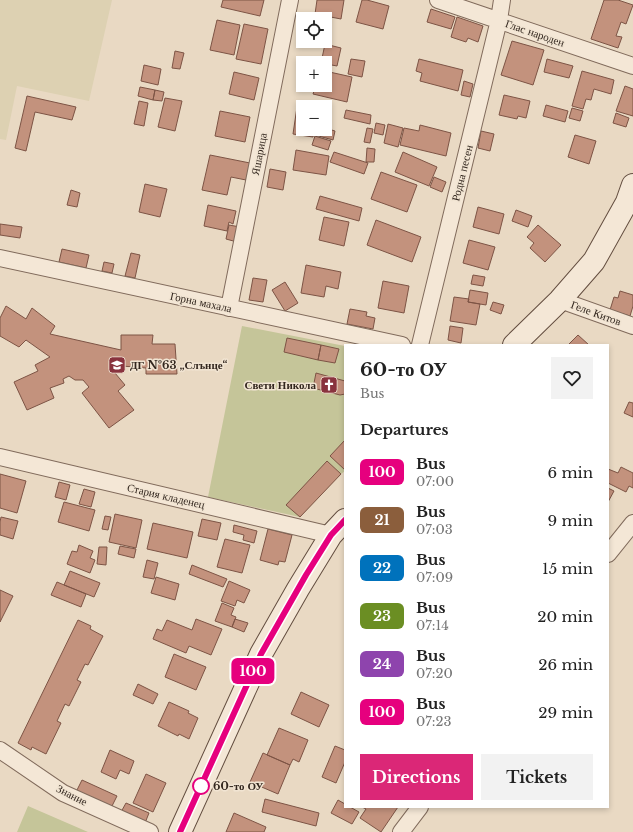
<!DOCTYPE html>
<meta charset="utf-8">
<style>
:root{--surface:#fff;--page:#f2f2f2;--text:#222;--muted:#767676;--accent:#db2777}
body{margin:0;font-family:"Libre Baskerville",serif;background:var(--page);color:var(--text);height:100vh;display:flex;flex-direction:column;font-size:15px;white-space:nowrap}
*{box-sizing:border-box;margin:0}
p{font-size:13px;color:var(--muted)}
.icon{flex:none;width:22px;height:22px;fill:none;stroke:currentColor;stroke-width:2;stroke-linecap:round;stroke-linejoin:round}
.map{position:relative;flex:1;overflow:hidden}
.drawer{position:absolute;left:344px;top:344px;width:265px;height:464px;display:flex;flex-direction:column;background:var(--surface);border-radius:0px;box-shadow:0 2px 6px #0003}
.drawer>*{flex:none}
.badge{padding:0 8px;border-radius:6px;font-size:14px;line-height:26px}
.buttons{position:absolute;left:296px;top:12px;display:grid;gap:8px}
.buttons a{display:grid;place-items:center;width:36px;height:36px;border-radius:0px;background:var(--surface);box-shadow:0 2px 6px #0003;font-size:20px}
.map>.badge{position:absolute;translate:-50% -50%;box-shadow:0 0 0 2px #fff}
h2{padding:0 16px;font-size:15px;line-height:36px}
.round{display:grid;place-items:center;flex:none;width:42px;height:42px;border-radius:0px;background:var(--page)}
.summary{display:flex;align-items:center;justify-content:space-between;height:68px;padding:0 16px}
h1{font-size:19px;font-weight:700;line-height:30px}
.cta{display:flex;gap:8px;margin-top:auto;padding:8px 16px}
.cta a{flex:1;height:46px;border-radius:0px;background:var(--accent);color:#fff;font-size:16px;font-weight:700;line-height:46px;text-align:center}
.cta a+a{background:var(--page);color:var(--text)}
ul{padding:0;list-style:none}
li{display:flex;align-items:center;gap:12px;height:48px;padding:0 16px}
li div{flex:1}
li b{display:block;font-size:15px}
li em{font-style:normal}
li .badge{min-width:44px;font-weight:700;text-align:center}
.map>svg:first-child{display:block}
.farmland{fill:#ddd1b2}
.green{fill:#c5c599}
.building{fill:#c3927d;stroke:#7d5445}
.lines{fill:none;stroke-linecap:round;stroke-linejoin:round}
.street-casing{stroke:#816b5c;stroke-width:18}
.secondary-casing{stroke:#634d3f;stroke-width:24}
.street{stroke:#f4e7d6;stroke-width:16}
.secondary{stroke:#f4e7d6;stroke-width:22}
.line-casing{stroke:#fff;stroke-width:9}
.line{stroke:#e6007e;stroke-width:6}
.stop-dot{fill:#fff;stroke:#e6007e;stroke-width:2}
.labels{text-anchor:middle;stroke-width:3;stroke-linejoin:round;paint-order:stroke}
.street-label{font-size:11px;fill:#32261e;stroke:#f1e4d2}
.poi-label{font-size:11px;font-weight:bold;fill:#32261e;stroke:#f1e4d2;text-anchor:start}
.stop-label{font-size:11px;font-weight:bold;fill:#32261e;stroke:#f1e4d2;text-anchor:start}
</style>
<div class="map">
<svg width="633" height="832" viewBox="0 0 633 832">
<rect width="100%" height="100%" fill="#e9d9c3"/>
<path class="farmland" d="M0 0H112L89 101 17 86 6 140 0 139Z"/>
<path class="green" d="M242 326 345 346V471L341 474 300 517 208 497Z
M28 806 88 832H17Z"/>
<path class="building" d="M223 0H264L260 16 221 7Z
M317 0H344L341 19 315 14Z
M362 0H367L389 6 383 29 356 22Z
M604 0H618L633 5 626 24 621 22 616 36 622 37 618 48 591 39Z
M431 9 455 17 451 29 427 22Z
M457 17 483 26 478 42 468 38 466 42 451 37Z
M217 20 240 25 234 55 210 50Z
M244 24 268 29 261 64 236 59Z
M512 41 544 50 533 85 501 75Z
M325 44 341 48 337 66 321 63Z
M175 51 184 53 180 69 172 68Z
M351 59 365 61 362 77 348 74Z
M419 59 463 70 458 91 420 81 422 73 416 71Z
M547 59 573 66 569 78 544 72Z
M144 65 161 69 158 85 141 81Z
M325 71 352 77 347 102 313 94 316 85H325Z
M582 71 614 80 611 94 594 89 591 100 586 99 583 109 572 106Z
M234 72 259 78 254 100 229 94Z
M464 81 473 84 470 97 461 95Z
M625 86 633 89V116L616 111Z
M140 87 155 90 153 100 138 96Z
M155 90 164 92 162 101 153 100Z
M504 95 530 101 526 118 518 116 517 119 499 115Z
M27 96 76 107 72 120 35 112 26 151 15 148Z
M165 98 182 101 175 131 158 127Z
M139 101 148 103 144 126 134 124Z
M546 105 568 111 565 122 543 116Z
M297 107 303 108V129H314L313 137 293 134Z
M572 108 583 111 580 121 569 118Z
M346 110 371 115 370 124 344 118Z
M220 111 250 117 245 142 215 136Z
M616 113 629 118 626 127 613 123Z
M376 123 385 125 383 135 374 133Z
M388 124 403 128 398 147 384 143Z
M420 125 451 133 446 156 400 145 404 128 419 131Z
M325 128 335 131 333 140 315 135 316 129H325Z
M367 128 373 129 370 143 364 142Z
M481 131 494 134 490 151 478 148Z
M575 135 596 141 589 164 568 157Z
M315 136 331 141 328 150 312 145Z
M367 148 375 149 374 162H366Z
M296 150 329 156 326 175 293 170Z
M334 152 368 163 364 174 330 162Z
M403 152 437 167 429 186 395 172Z
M210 155 250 163 246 180 231 177 227 195 202 190Z
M270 169 286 172 283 190 267 187Z
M381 172 417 185 407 212 371 199Z
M434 177 446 182 442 192 430 187Z
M145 184 167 189 160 217 139 212Z
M71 190 80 193 77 207 67 205Z
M320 196 362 208 359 221 316 209Z
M208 205 236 211 233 224 229 222 227 231 204 226Z
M478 207 504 214 499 234 473 227Z
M516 210 532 216 528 227 512 221Z
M324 217 349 222 344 246 319 240Z
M376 220 421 237 412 262 367 245Z
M0 224 22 227 20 238 0 235Z
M229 225 240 227 237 242 226 239Z
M538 225 561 245 545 262 530 248 534 243 527 237Z
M469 240 495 247 488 270 463 263Z
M62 249 89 255 86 268 59 262Z
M131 253 140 255 135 278 125 276Z
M104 262 114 264 112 273 102 271Z
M306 265 341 272 338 289 326 286 324 297 301 293Z
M473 275 485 277 483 286 471 284Z
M253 278 267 280 263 302 249 300Z
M383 281 409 286 404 313 378 308Z
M285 282 298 303 285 311 272 290Z
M470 290 488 293 486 305 468 302Z
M620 291 633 295V306L630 316 610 310 614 297 618 298Z
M454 297 469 299 468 302 480 304 476 325 450 321Z
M493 302 504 305 501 314 490 310Z
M6 306 26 319 32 308 55 326 50 334 121 350V335H153L152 344H175L177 374H146V368L122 366 115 373 125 385 118 391 134 410 109 428 82 393 89 387 83 380H75L69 376 63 379 64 383 50 388 54 398 27 410 14 382 38 371 35 365 50 357 26 340 19 347 0 336V318Z
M350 309 367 312 366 316 375 318 373 329 347 324Z
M450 326 463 328 461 343 448 340Z
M578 335 589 345H568Z
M287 338 321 345 318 360 284 352Z
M321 345 339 349 335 363 318 360Z
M316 373 345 381V394L340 395 313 388Z
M629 402 633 403V417L624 413Z
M345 440V470L330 456Z
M327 461 341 474 300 517 286 505Z
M621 467 633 473V488L629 486 626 492 608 483V469L618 473Z
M0 474 26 481 17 513 0 508Z
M59 482 70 485 66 500 55 497Z
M608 488 614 491 608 502Z
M84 489 95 492 91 507 79 504Z
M64 502 95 510 89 531 58 522Z
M115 514 142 520 136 548 109 542Z
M105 516 111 517 108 530 102 529Z
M1 517 18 521 13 539 0 535V522Z
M202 519 221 523 217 540 198 536Z
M153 523 193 532 187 558 147 549Z
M234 525 257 531 254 543 243 540 244 535 233 532Z
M268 529 292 535 285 562 279 561 278 565 260 560Z
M225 539 250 545 242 573 217 567Z
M79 545 93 551 90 558 95 560 90 573 67 564 72 551 77 552Z
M120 546 136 549 134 558 118 554Z
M99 547H107L106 565 97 564Z
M147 560 158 563 154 579 143 577Z
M192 565 227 579 223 587 189 574Z
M70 571 100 583 94 597 64 585Z
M156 577 179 584 175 600 151 593Z
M229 581 250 590 244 603 237 600 235 606 221 601Z
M57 582 86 594 81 607 51 595Z
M0 590 13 596 0 622Z
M222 603 234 608 231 615 236 617 232 627 215 621Z
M196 619 222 629 211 655 189 646 186 653 153 639 157 629 162 631 167 620 192 630Z
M235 619 248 623 244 632 232 627Z
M78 620 91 626 90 629 103 636 88 665 85 664 77 680 81 682 69 706 65 704 57 721 61 723 46 754 32 747 31 750 18 743Z
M174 654 206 667 196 690 165 677Z
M138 684 158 694 153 704 133 695Z
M301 692 329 705 319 727 291 714Z
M169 702 189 711 188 713 198 718 189 739 179 734 178 736 158 726Z
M279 728 308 740 299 762 293 759 290 765 267 755Z
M335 746 345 750V762L336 783 322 777Z
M110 750 134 761 129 774 120 770 116 779 101 772Z
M263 753 290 765 278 794 250 782Z
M146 774 166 783 153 812 133 803Z
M82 780 117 796 111 808 76 792Z
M265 799 319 813 316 826 262 812Z
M338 800 345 804V807H350L359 812 352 824 331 813Z
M126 803 149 813 145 823 121 812Z
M362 807H398L381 832 360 818 366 809Z
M234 813 266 827 264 832H226Z"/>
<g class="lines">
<defs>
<path id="street" d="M438 0 633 66
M0 258 402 345
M560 300 633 326
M229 308 290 0
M420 345 499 20 502 0
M0 457 331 535
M608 554 633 523
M0 750 63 793 150 832
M401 832 420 807"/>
<path id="secondary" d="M514 345 560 300 594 261 627 202 633 185
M180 832 261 654 298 589 331 535 345 520"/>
</defs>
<use href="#street" class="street-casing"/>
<use href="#secondary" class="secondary-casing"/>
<use href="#street" class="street"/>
<use href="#secondary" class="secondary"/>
</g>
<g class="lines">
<defs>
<path id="line" d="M180 832 261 654 306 575 331 535 345 520"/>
</defs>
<use href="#line" class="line-casing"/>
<use href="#line" class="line"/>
</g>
<defs>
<symbol id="school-square" viewBox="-11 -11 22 22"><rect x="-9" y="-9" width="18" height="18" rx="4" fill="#89333e" stroke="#f1e4d2"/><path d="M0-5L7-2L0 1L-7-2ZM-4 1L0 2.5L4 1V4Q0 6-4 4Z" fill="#fff"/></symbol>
<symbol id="church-square" viewBox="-11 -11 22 22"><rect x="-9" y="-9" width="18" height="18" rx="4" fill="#89333e" stroke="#f1e4d2"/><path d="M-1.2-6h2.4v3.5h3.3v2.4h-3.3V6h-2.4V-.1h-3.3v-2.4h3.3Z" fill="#fff"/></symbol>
</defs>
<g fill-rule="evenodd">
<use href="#school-square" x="107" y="355" width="20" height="20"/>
<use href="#church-square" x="319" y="375" width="20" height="20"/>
</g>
<circle class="stop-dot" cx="201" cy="786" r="8"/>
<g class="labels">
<g class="street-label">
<text transform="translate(535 33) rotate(19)" y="4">Глас народен</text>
<text transform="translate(259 154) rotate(-79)" y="4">Яшарица</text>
<text transform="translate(462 173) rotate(-76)" y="4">Родна песен</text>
<text transform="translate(201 302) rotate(12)" y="4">Горна махала</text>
<text transform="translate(596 313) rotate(20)" y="4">Геле Китов</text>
<text transform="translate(166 496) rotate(13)" y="4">Стария кладенец</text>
<text transform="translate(72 795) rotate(27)" y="4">Знание</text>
</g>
<g class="poi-label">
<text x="130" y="369">ДГ №63 „Слънце“</text>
<text x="316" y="389" text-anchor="end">Свети Никола</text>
</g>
<g class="stop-label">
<text x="213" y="790">60-то ОУ</text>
</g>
</g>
</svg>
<div class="buttons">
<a><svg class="icon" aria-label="locate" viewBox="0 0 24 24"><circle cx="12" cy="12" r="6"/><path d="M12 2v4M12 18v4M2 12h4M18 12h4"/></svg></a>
<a>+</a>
<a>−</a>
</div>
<b class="badge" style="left:253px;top:671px;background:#e6007e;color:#fff">100</b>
<section class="drawer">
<div class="summary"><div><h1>60-то ОУ</h1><p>Bus</p></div><a class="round"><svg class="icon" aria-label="heart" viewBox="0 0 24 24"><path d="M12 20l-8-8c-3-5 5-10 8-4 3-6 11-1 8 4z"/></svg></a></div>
<h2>Departures</h2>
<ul>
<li><span class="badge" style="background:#e6007e;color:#fff">100</span><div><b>Bus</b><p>07:00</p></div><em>6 min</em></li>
<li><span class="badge" style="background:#8b5e3c;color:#fff">21</span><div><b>Bus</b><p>07:03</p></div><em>9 min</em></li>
<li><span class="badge" style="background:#0072bc;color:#fff">22</span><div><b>Bus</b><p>07:09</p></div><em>15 min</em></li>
<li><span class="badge" style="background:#6b8e23;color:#fff">23</span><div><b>Bus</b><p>07:14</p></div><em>20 min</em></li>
<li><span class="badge" style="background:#8e44ad;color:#fff">24</span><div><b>Bus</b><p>07:20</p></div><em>26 min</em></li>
<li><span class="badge" style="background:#e6007e;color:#fff">100</span><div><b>Bus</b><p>07:23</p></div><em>29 min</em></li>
</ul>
<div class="cta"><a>Directions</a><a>Tickets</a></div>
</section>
</div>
